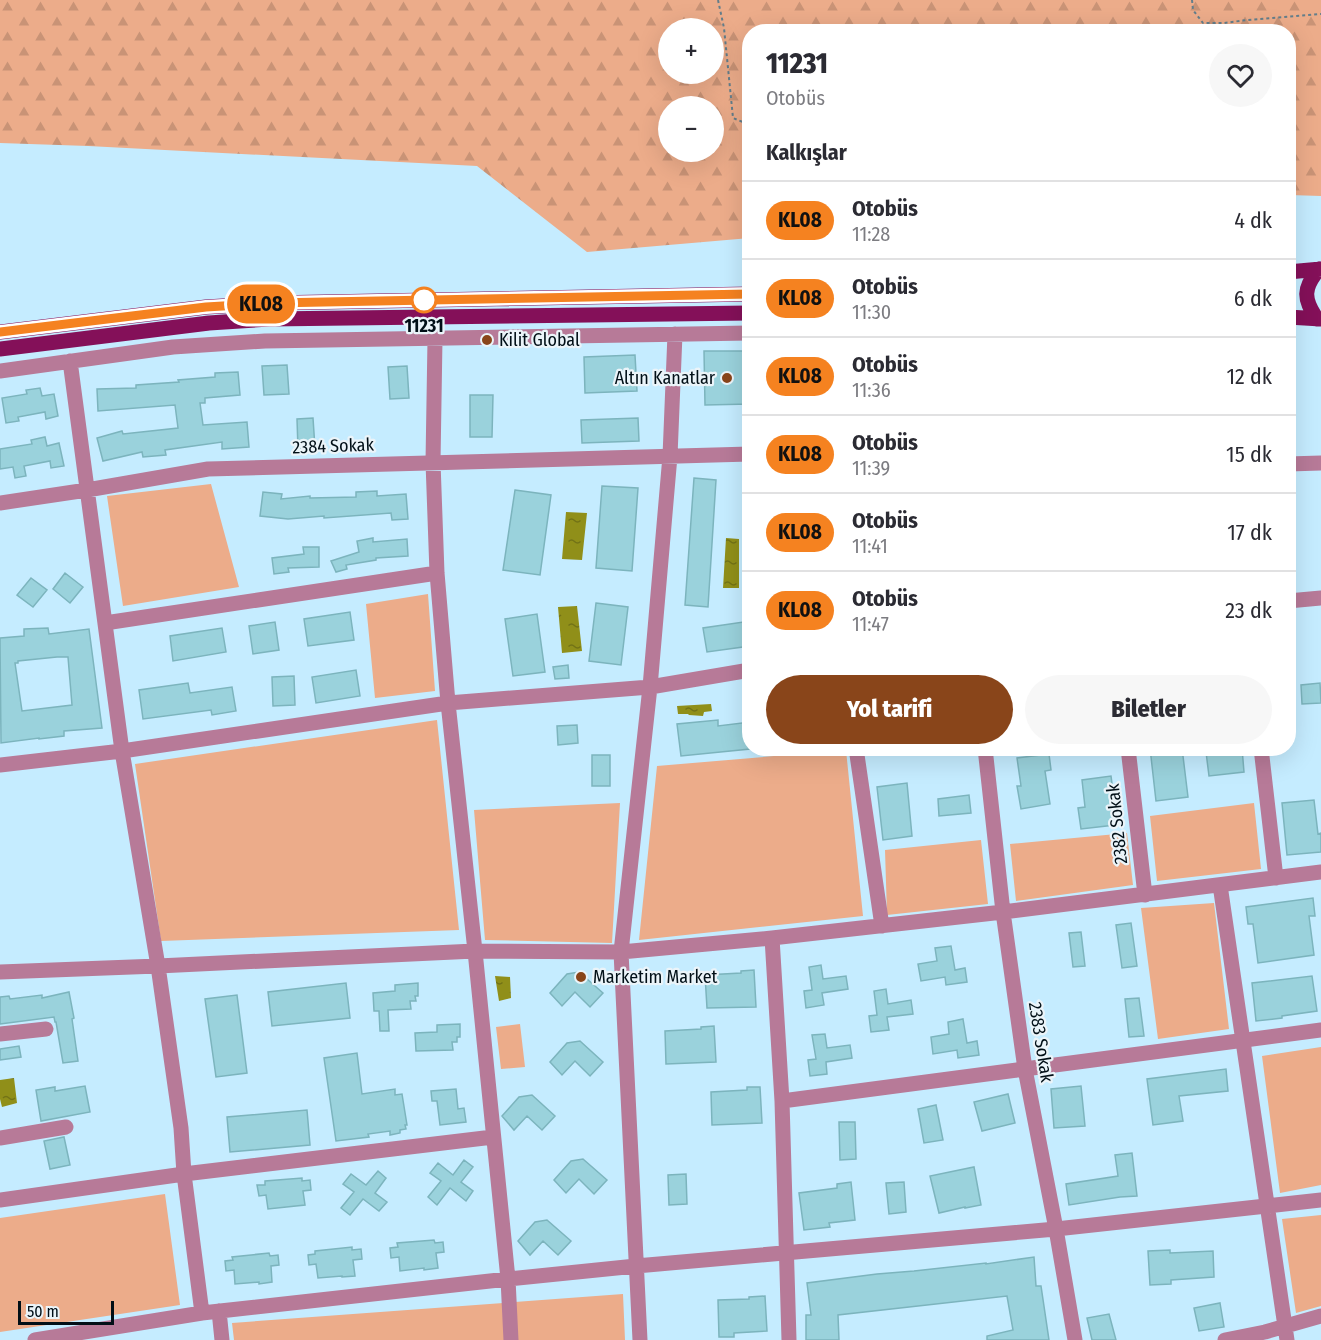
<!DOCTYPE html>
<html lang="tr">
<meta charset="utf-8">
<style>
:root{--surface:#fff;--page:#f7f7f7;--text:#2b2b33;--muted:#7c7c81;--line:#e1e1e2;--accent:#89451a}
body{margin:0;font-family:"Fira Sans Condensed",sans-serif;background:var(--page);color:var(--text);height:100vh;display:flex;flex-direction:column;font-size:22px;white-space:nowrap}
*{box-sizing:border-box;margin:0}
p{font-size:20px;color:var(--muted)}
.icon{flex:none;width:33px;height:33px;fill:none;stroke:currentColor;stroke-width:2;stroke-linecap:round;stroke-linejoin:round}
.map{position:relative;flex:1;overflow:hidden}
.sheet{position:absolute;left:742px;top:24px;width:554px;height:732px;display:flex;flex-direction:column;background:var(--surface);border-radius:24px;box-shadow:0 6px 24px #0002}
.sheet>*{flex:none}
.badge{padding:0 12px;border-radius:20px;font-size:21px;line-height:39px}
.fabs{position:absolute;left:658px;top:18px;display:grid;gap:12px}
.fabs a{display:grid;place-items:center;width:66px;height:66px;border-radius:50%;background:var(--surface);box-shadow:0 6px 24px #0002;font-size:30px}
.scale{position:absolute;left:18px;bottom:15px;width:96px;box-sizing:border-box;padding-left:6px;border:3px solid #010f17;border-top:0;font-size:16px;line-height:21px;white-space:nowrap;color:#010f17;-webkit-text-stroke:4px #ebf4f9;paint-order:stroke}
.map>.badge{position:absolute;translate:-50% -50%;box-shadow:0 0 0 3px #fff}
h2{padding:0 24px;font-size:22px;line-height:54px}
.round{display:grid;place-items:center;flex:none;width:63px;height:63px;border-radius:32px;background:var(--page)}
.head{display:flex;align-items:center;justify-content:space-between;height:102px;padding:0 24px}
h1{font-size:28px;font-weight:800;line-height:45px}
.cta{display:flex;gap:12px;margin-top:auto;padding:12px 24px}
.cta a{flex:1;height:69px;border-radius:36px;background:var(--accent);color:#fff;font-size:24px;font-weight:800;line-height:69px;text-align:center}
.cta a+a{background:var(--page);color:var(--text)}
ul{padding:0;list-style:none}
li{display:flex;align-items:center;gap:18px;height:78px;padding:0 24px;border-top:2px solid var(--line)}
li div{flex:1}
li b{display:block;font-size:22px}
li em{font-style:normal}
li .badge{min-width:66px;font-weight:700;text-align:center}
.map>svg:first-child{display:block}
.green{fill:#ecac8a}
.forest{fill:url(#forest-firs);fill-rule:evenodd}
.water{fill:url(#water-ripples)}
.building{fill:#9ad2dc;stroke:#7cb4bd;stroke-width:1.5;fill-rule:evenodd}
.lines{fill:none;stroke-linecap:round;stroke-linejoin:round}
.path{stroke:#637e8b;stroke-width:2;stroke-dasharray:3 3;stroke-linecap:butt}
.minor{stroke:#b77a98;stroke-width:15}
.major{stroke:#841059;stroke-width:15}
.line-casing{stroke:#fff;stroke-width:14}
.line{stroke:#f58220;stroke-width:9}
.stop-dot{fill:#fff;stroke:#f58220;stroke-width:3}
.poi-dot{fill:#89451a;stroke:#ebf4f9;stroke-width:2}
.labels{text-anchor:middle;stroke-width:4.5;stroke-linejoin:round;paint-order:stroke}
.stop-label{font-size:18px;font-weight:bold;fill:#010f17;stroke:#ebf4f9}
.poi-label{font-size:18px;fill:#010f17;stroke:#ebf4f9;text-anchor:start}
.street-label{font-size:18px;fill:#010f17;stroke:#ebf4f9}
</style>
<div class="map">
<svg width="1321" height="1340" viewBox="0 0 1321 1340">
<defs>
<pattern id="forest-firs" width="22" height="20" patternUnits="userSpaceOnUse" patternTransform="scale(1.5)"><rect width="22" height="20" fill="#ecac8a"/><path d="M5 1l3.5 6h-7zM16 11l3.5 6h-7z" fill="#c99376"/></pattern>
<pattern id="water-ripples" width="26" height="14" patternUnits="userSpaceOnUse" patternTransform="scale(1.5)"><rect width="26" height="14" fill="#908f19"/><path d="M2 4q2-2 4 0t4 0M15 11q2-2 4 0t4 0" fill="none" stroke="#737315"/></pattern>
</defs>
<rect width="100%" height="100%" fill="#c5ecff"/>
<path class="green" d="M211 484 239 587 123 606 107 496Z
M428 594 435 691 375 698 366 604Z
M437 720 459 930 161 941 135 764Z
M846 750 863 916 639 940 657 766Z
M620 803 612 943 485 940 474 810Z
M1254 803 1261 869 1157 881 1150 816Z
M1127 833 1133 885 1016 901 1010 844Z
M981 840 988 904 887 915 885 850Z
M1214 903 1229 1029 1158 1039 1141 908Z
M520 1024 525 1067 501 1069 496 1027Z
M1321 1047V1185L1280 1193 1262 1056Z
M165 1194 180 1305 0 1332V1218Z
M1321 1215V1306L1296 1313 1282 1219Z
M623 1294 625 1340H234L232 1323Z"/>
<path class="forest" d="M0 0H1321V196L1289 195 1288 32H750V238L587 252 477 166 88 146 0 143ZM669 28H714V74H669ZM669 106H714V152H669Z"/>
<path class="water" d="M566 512 587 513 582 560 562 559Z
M726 538 739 539V588H723Z
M577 606 582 651 562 653 558 607Z
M711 704 712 711 704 712 703 716 689 715 688 714H678L677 706Z
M495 976 510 977 511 998 499 1001Z
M14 1078 17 1103 2 1107 0 1099V1080Z"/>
<path class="building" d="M704 351H750V404L705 405Z
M635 355 637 391 585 393 584 357Z
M287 365 289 394 264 395 262 366Z
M407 366 409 398 390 399 388 367Z
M238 372 240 395 205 398V403H200L203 425 247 422 249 447 222 449V442L165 450 166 455 143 457 142 452 103 461 97 438 122 431 123 434 178 428 175 405 98 411 97 389 136 388V385L179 382 178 380 215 377V373Z
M40 388 42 396 54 394 58 416 46 419 45 412 18 417 19 421 6 423 2 398 27 394 26 390Z
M470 395H493L492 437H470Z
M313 418 315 448 298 449 297 419Z
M638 418 639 441 582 443 581 420Z
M45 437 47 446 59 443 64 466 51 468 50 461 24 466 26 476 15 478 13 467 0 469V449L32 444 31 440Z
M694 478 716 480 708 607 685 605Z
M602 486 638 488 632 571 596 568Z
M515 490 551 495 540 575 503 570Z
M377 491V496L406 494 408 519 392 520 391 513 324 518V516L288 519 260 516 263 492 282 494 281 499 310 496V498L356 497V492Z
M373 538V542L407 539 408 556 376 558V560L346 565 347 569 336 572 331 561 359 552 357 541Z
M303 547H319V567L288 568 289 572 274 574 272 558 304 554Z
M65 573 83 587 70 603 53 589Z
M31 578 47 590 33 607 17 595Z
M596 603 628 607 621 665 589 661Z
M350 612 354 640 308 646 304 619Z
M537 614 545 672 513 676 505 619Z
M750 621V646L707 652 703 628Z
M275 622 279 650 253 654 249 626Z
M48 628 49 634 89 629 102 728 64 731V736L39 739V738L1 743 0 638 24 636V629ZM57 657H68L72 705 22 711 15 663H18V661Z
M222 628 226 652 173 661 170 636Z
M568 665 569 678 555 679 553 667Z
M356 670 360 696 316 703 312 677Z
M294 676 295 705 273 706 272 677Z
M188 683 190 693 232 687 236 711 212 715 211 710 143 719 139 690Z
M1320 683 1321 703 1302 704 1301 685Z
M718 720V726L750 722V749L681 756 677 724Z
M577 725 578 743 558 745 557 726Z
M1150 748H1182L1188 797 1156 801Z
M1242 748 1244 772 1209 776 1206 752Z
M1049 754 1051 770 1045 771 1050 804 1021 809 1017 786H1021L1017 758Z
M592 755H610V786H592Z
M1111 776 1114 798 1111 799 1115 825 1081 829 1078 808 1085 807 1082 780Z
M907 783 912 836 883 840 877 787Z
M969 795 971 813 939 816 938 799Z
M1314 800 1318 834 1321 833V852L1287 855 1282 803Z
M1313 898 1315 916H1309L1314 955 1258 963 1253 924H1248L1246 907Z
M1131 923 1137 966 1122 968 1116 925Z
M1081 932 1085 966 1073 967 1069 933Z
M951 946 955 970 965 968 967 982 946 985 945 977 921 981 918 964 937 961 935 948Z
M821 965 823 979 846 976 848 989 822 993 824 1005 806 1008 804 991 812 990 809 967Z
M754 970 756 1007 707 1008 705 975 741 973V971Z
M579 972 603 993 590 1007 575 992 562 1006 550 993 567 974Z
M1312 976 1317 1011 1282 1016V1018L1256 1021 1252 983Z
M346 983 350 1018 272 1026 268 992Z
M418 983V996H415L416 1001H410L411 1009 388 1010 389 1031H380L379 1011H374L373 993 395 991V985Z
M886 989 888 1004 911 1000 913 1014 887 1017 889 1030 871 1032 869 1016 877 1015 874 991Z
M69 992 74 1018 72 1019 78 1061 63 1063 56 1022H55L54 1017 0 1024V997L9 996 10 999 42 995V998Z
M237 995 247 1073 216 1077 205 999Z
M1139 998 1144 1036 1129 1037 1125 999Z
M963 1019 967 1043 977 1041 979 1055 958 1058 957 1050 933 1054 931 1037 949 1034 948 1022Z
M460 1024V1037H457V1042H452L453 1050 416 1051 415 1033 437 1032V1025Z
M714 1026 716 1062 666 1064 665 1031 701 1029V1027Z
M825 1034 827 1048 850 1045 852 1058 826 1062 827 1074 810 1076 808 1060 816 1059 812 1035Z
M580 1041 603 1062 590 1076 575 1061 562 1075 550 1062 567 1043Z
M19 1046 21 1057 0 1060V1049Z
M357 1053 362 1094 395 1089V1095L402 1094 407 1125H405L406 1129 400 1130V1133L390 1135V1131L368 1134 369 1137 336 1141 324 1058Z
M1226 1069 1228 1091 1179 1096 1183 1121 1153 1125 1147 1079Z
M85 1086 90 1112 41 1121 36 1090 55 1087V1091Z
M1081 1086 1085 1126 1054 1128 1051 1089Z
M747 1087H760L762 1123 712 1125 711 1092 747 1090Z
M456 1089 458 1109 464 1108 466 1122 440 1125 437 1101H432L431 1091Z
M1008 1094 1015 1123 982 1131 974 1102Z
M532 1095 555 1116 542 1130 527 1116 514 1130 502 1116 519 1097Z
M936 1105 943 1140 924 1143 918 1109Z
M307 1110 310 1145 230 1152 227 1117Z
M839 1122H855L856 1159 840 1160Z
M64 1137 70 1165 50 1169 44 1141Z
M1132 1153 1137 1196 1120 1197 1069 1205 1066 1184 1118 1176 1115 1155Z
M583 1159 607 1180 594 1194 579 1179 566 1193 554 1180 571 1161Z
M464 1160 473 1167 461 1182 473 1191 466 1201 450 1188 437 1205 428 1197 441 1181 430 1173 438 1163 453 1175Z
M974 1167 981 1205 965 1208V1207L939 1213 930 1176Z
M378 1171 386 1178 375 1193 387 1202 379 1211 363 1199 350 1215 341 1208 354 1192 343 1184 351 1174 366 1185Z
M686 1174 687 1204 669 1205 668 1175Z
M302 1178V1181L310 1180 311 1190 303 1191 305 1205 268 1209 266 1195 259 1196 257 1185H265V1181Z
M851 1182 855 1220 829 1223 830 1227 804 1230 799 1193 837 1188V1184Z
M904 1182 906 1212 889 1214 886 1183Z
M547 1220 571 1241 558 1255 543 1241 530 1255 518 1241 535 1222Z
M434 1240 435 1243 443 1242 444 1252 436 1253 438 1268 424 1270V1268L400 1271 399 1257 391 1258 390 1248 398 1247 397 1243Z
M352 1247V1250L361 1249 362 1259 353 1260 355 1276 342 1277V1276L318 1278 316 1264 309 1265 308 1255 315 1254V1251Z
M1170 1250V1253L1213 1251 1214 1277 1171 1280V1284L1150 1285 1148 1251Z
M269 1253 270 1256 278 1255 279 1265 271 1266 272 1282 259 1284V1282L235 1284 234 1270 226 1271 225 1261 233 1260 232 1257Z
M1034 1257 1036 1286H1041L1049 1340H987V1336L1013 1330 1007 1296 838 1315 839 1340H806V1315H811L807 1283 877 1274 914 1271 986 1263V1264Z
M765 1296 767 1331 734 1333V1337H719L718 1300 749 1299V1297Z
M1220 1303 1224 1327 1199 1331 1194 1308Z
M1109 1314 1116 1340H1092L1087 1318Z"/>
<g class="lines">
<path class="path" d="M718 0 724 28 733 118 750 125
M1192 0 1193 10 1203 23H1224L1247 20 1321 14"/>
<path class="minor" d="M435 339 433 462 437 573 448 703 475 951 508 1279 511 1340
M70 361 122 751 158 966 181 1128 184 1174 202 1313
M0 371 173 347 265 341 750 333
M1288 464 1321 463
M0 503 87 490 208 469 750 454
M1288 601 1321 598
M105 623 437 573
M856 748 882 926
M985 748 1003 912 1025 1069 1056 1229 1075 1340
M1128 748 1145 895
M1261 748 1276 878
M0 765 122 751 448 703 650 687 750 670
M1220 885 1287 1340
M772 938 782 1101 789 1340
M0 972 158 966 475 951 621 952 772 938 1003 912 1321 872
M0 1034 46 1029
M782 1101 1321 1030
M0 1138 66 1127
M0 1200 184 1174 493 1137
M219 1311 222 1340
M35 1340 202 1313 508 1279 636 1266 1056 1229 1321 1200
M640 1340 621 952 650 687 670 456 675 334
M1225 1340 1265 1332 1321 1316"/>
<path class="major" d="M1288 272 1321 269
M1288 317 1321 319
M1317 319C1303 299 1303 288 1319 269
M0 332 206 307 271 303 750 294
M0 349 209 323 269 319 750 313"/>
</g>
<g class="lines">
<defs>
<path id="line" d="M0 332 206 307 272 303 750 294"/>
</defs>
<use href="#line" class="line-casing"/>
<use href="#line" class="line"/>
</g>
<circle class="stop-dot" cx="424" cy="300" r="12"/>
<g class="poi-dot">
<circle cx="487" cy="340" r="6"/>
<circle cx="727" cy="378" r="6"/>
<circle cx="581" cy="977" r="6"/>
</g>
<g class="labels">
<g class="stop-label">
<text x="424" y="332">11231</text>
</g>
<g class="poi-label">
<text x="499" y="346">Kilit Global</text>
<text x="715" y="384" text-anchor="end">Altın Kanatlar</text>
<text x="593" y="983">Marketim Market</text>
</g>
<g class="street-label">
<text transform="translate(333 446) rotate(-2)" y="6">2384 Sokak</text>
<text transform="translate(1117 824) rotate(-96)" y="6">2382 Sokak</text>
<text transform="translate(1041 1042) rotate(81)" y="6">2383 Sokak</text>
</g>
</g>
</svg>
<div class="fabs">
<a>+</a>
<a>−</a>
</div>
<div class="scale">50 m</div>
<b class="badge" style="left:261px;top:304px;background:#f58220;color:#111">KL08</b>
<section class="sheet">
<div class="head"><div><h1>11231</h1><p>Otobüs</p></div><a class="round"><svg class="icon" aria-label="heart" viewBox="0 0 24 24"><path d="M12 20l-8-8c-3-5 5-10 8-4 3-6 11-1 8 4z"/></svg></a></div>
<h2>Kalkışlar</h2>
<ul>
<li><span class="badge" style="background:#f58220;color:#111">KL08</span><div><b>Otobüs</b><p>11:28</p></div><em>4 dk</em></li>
<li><span class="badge" style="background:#f58220;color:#111">KL08</span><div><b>Otobüs</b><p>11:30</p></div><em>6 dk</em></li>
<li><span class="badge" style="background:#f58220;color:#111">KL08</span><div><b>Otobüs</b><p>11:36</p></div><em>12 dk</em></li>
<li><span class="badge" style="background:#f58220;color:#111">KL08</span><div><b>Otobüs</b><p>11:39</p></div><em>15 dk</em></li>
<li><span class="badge" style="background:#f58220;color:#111">KL08</span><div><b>Otobüs</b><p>11:41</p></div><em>17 dk</em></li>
<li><span class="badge" style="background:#f58220;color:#111">KL08</span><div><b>Otobüs</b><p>11:47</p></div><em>23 dk</em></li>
</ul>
<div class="cta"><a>Yol tarifi</a><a>Biletler</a></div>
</section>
</div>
